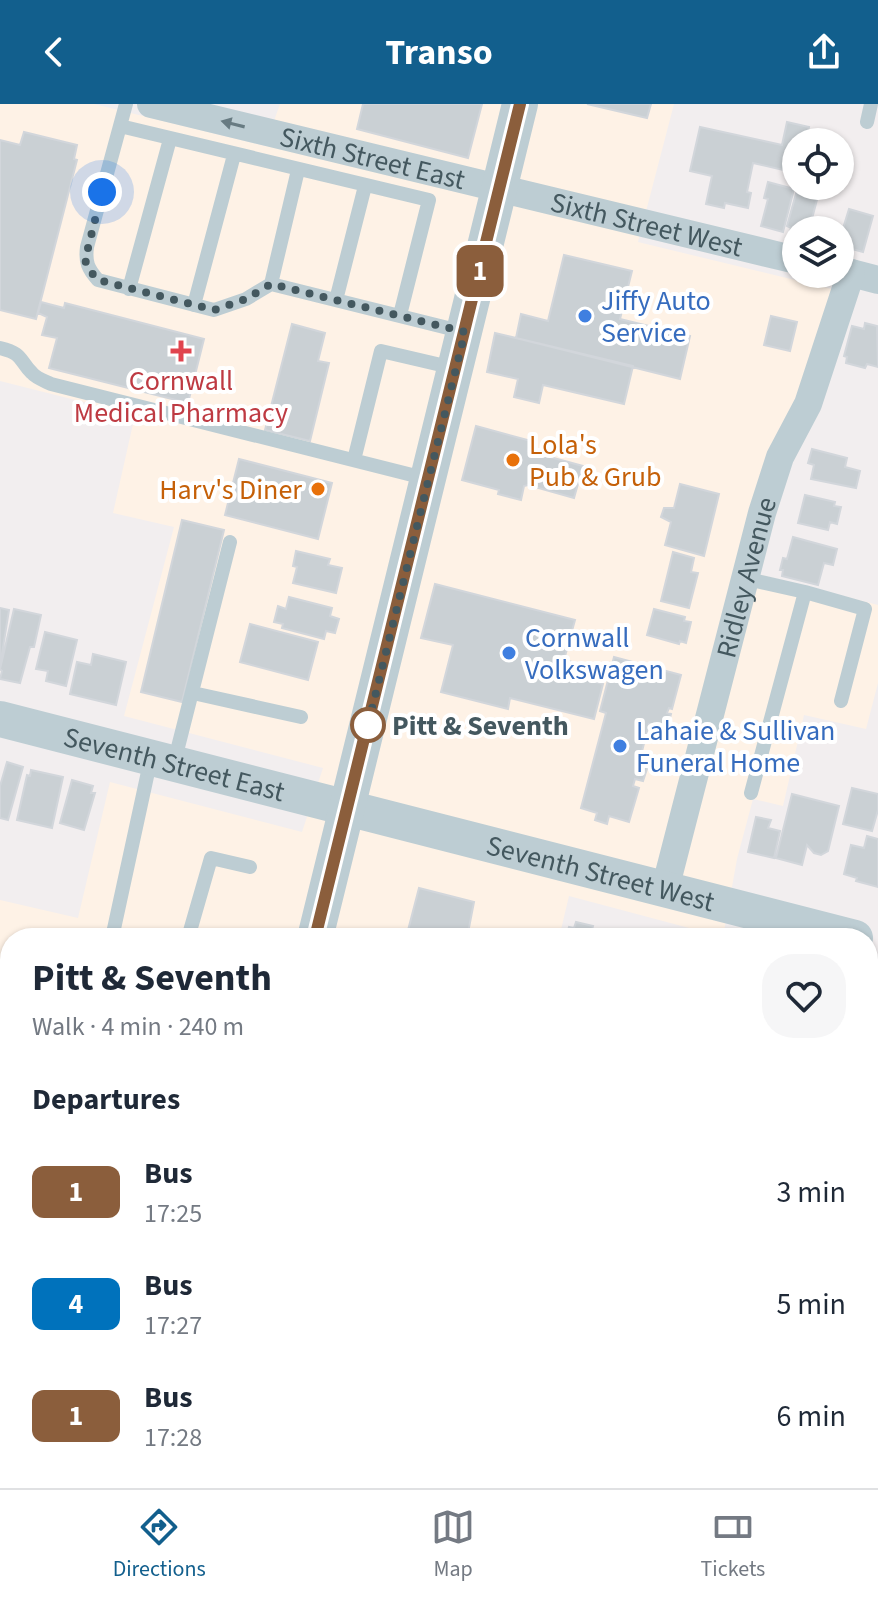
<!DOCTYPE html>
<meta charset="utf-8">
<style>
:root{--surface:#fff;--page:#f6f6f7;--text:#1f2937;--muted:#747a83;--line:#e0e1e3;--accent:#125f8d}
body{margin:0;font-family:"Source Sans 3",sans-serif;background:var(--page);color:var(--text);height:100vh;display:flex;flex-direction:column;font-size:30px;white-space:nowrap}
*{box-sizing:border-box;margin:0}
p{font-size:26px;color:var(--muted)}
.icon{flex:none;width:44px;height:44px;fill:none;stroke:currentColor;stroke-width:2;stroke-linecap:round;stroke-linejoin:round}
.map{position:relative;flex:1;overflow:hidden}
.drawer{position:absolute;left:0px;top:824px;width:878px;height:560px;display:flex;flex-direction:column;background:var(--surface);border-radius:32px 32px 0 0;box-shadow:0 2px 6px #0004}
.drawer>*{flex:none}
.badge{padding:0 16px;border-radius:12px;font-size:28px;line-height:52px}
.fabs{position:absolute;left:782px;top:24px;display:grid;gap:16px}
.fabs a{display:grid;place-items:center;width:72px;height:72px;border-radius:50%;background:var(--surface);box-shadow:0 2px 6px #0004;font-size:40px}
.you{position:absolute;width:40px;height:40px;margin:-20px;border:6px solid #fff;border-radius:50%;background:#1a73e8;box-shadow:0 0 0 12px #1a73e833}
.map>.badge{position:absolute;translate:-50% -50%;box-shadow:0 0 0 4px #fff}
h2{padding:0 32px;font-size:30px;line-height:72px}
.round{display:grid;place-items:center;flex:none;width:84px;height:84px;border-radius:32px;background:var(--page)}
.headline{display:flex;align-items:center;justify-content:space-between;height:136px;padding:0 32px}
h1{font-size:38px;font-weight:700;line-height:60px}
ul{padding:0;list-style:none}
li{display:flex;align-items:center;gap:24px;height:112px;padding:0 32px}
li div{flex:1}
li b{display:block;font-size:30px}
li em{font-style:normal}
li .badge{min-width:88px;font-weight:700;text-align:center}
header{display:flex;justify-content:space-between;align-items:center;height:104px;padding:0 32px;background:var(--accent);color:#fff;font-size:36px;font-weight:700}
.dock{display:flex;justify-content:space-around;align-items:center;height:112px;border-top:2px solid var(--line);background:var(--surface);font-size:22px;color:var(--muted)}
.dock a{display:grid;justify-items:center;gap:4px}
.dock .active{color:var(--accent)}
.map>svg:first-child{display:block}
.commercial{fill:#fef2e6}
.building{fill:#cad0d4;stroke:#d2d6db;stroke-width:2}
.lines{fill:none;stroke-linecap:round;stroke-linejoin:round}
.service{stroke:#bdcdd3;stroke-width:14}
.minor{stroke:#bdcdd3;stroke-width:28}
.tertiary{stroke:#bdcdd3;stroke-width:36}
.oneway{fill:#687b82}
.line-casing{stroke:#fff;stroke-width:18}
.line{stroke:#8b5e3c;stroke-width:12}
.walk{stroke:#44585f;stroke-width:8;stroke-dasharray:0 14.4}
.shop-dot{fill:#3f7fe0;stroke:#fff;stroke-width:3}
.health-dot{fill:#e0444e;stroke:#fff;stroke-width:3}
.food-dot{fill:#e8710a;stroke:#fff;stroke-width:3}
.stop-dot{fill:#fff;stroke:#8b5e3c;stroke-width:4}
.labels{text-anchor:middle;stroke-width:8;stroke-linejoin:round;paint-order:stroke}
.street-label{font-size:28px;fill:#44585f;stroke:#fff}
.shop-label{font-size:28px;fill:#366cbe;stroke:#fff;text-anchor:start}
.health-label{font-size:28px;fill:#be3a42;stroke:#fff}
.food-label{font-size:28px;fill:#c56008;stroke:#fff;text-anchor:start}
.stop-label{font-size:28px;font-weight:bold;fill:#44585f;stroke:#fff;text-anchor:start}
</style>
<header><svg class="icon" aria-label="back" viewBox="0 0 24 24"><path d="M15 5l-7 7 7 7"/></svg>Transo<svg class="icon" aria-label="share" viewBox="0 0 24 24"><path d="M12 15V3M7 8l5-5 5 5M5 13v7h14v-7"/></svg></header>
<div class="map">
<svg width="878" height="1384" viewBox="0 0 878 1384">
<rect width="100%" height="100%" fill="#f2eeef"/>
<path class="commercial" d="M0 0H94L265 42 280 0H674L638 138 836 186 758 470 878 501V579L866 625 804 611 783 702 753 695 737 755 723 833 569 792 559 834H10V967L0 964V796L78 814 110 678 302 728 323 664 124 612 174 423 113 409 135 311 0 277Z
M10 1089V1274L0 1272V1127Z
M0 1306 10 1309V1374H143L141 1384H0Z
M210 1374H256L298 1384H208Z"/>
<path class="building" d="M363 0H482L468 54 357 25Z
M587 0H651L647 14Z
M787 18 809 23 805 38H796V69L753 59 747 88 751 89 748 104 725 99 724 104 706 100 712 72 690 67 700 23 782 41Z
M24 28 77 41 74 55 77 56 36 215 0 206V36L20 41Z
M768 78 794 85 783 128 761 122 768 95 764 94Z
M797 86 818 92 809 126H796V131L790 129 791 124 787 122Z
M849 105 873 112 863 148 841 142 843 135 840 134Z
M564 151 632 167 620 215 690 232 680 275 516 234 521 210 548 217Z
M41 198 64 204 65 199 204 235 188 299 49 264 57 234 42 231 47 213 38 209Z
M771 212 797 218 790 247 764 241Z
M865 219 877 222 878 263 867 260 865 264 846 259 847 253 844 252 852 222 864 225Z
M292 220 325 229 318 257 329 259 310 337 265 326Z
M495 229 633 262 624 300 543 281 539 299 514 293 518 275 487 268Z
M476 322 531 337 528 347 583 362 574 394 528 381 524 382 521 396 498 390 499 386 462 376Z
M812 345 847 354 845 363 860 367 856 384 811 375 814 361 808 359Z
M239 355 332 379 318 435 225 411Z
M680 380 719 390 704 452 665 441 671 418 661 413 664 404H674Z
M805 391 835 398 834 402 841 403 837 420 830 418 828 426 798 419Z
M182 416 224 426 182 598 141 588Z
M793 433 837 445 833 461 824 459 818 481 782 472 783 466H780L783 454 787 455Z
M296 447 330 455 328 461 342 464 336 489 293 479 297 463 293 462Z
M673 448 694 454 691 468 698 469 689 504 661 497Z
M435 480 575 516 564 556 584 561 580 574 603 580 594 615 510 594 508 605 441 588 453 541 421 534Z
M289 493 332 504 330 512 339 515 335 529 326 527 324 535 282 524 283 520 274 518 278 502 286 505Z
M0 504 9 506 0 562Z
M14 505 41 511 34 543H30L20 579 0 575 2 567 0 565Z
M654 505 685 513 684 517 691 518 686 539 680 537 679 540 647 531Z
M250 520 318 538 308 576 240 558Z
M45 528 77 536 66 582 46 577 48 567 36 565Z
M93 550 126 558 116 601 70 590 77 558 91 561Z
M614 553 681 571 672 605 669 604 667 609 671 610 667 625 649 620 639 659 648 662 643 677 635 675 633 682 639 684 629 718 609 712 607 720 595 716 597 709 581 704 606 609 600 607Z
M7 658 23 663 8 716 0 714V682Z
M31 666 63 673 52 724 17 716 27 671 30 672Z
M72 676 93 682 91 689H95L84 726 60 719Z
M852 684 878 690V706L872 727 843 720Z
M792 690 839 702 828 747 821 751 814 749 807 741 802 761 776 754Z
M756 713 771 716 768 724 780 727 774 754 748 748Z
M867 732 878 735V783L856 777 857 774 844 770 851 741 864 744Z
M419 784 474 798 467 834H406Z
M576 818 593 822 591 829 602 832 601 834H566L569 823 574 824Z
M868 995 878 998V1026L868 1023Z
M868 1049 878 1052V1071L868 1069Z
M0 1357 10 1360V1374H99L97 1384H0Z
M521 1374H556L553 1384H519Z
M591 1374H645L643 1384H602L589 1381Z
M662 1374H693L691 1384H659Z
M720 1374H750L748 1384H717Z
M769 1374H799L797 1384 767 1381Z"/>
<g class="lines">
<path class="service" d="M126 0 87 143C85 158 88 165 98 176L214 206 246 195 271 180 464 228
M867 18 871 0
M120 22 429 96 400 211
M271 180 298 66
M129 185 170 35
M336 196 365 82
M194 201 234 51
M0 244C24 250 18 255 32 269 36 274 45 277 51 280L428 375
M354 356 381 247 454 264
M743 474 805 488 751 689
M805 488 865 505 841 597
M193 589 301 613
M174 659 230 438
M112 834 151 654
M188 834 211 754 250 763"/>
<g class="minor">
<path id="s1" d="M151 0 796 156"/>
<path d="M840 166 878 176"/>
<path id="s2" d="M665 785 762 409 780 353 808 300 851 169"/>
<path d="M868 1244 878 1203"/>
<path d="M0 1287 10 1290"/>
<path d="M339 1374 376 1384"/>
<path d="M834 1384 836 1374"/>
</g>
<g class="tertiary">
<path id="s3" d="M0 615 855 834"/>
<path d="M315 834 520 0"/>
<path d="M178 1384 181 1374"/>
</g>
</g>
<defs><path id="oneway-solid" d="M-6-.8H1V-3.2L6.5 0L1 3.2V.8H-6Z" transform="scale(2)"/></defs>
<use class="oneway" href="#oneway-solid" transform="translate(233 20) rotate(-166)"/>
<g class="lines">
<defs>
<path id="line" d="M315 834 520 0"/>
</defs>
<use href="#line" class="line-casing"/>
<use href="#line" class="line"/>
<path class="walk" d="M102 88 85 156 89 166 98 176 214 206 246 195 271 180 465 228 368 621"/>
</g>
<g class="shop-dot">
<circle cx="585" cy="212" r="8"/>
<circle cx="509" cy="549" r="8"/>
<circle cx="620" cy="642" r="8"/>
</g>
<path class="health-dot" d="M177 235h8v8h8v8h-8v8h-8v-8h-8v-8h8z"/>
<g class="food-dot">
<circle cx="513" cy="356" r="8"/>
<circle cx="318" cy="385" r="8"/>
</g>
<circle class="stop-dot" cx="368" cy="621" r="16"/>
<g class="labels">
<g class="street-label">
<text dy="10" stroke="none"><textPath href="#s1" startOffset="228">Sixth Street East</textPath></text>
<text dy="10" stroke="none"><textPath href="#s1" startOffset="510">Sixth Street West</textPath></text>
<text dy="10" stroke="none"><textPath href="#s2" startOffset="322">Ridley Avenue</textPath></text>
<text dy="10" stroke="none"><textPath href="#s3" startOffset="180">Seventh Street East</textPath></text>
<text dy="10" stroke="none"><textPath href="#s3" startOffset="620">Seventh Street West</textPath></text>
</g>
<g class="shop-label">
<text x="601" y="206">Jiffy Auto<tspan x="601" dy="32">Service</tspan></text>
<text x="525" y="543">Cornwall<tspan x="525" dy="32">Volkswagen</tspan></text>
<text x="636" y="636">Lahaie &amp; Sullivan<tspan x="636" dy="32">Funeral Home</tspan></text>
</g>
<g class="health-label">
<text x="181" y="286">Cornwall<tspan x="181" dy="32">Medical Pharmacy</tspan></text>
</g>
<g class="food-label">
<text x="529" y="350">Lola's<tspan x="529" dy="32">Pub &amp; Grub</tspan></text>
<text x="302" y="395" text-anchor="end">Harv's Diner</text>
</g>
<g class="stop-label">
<text x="392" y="631">Pitt &amp; Seventh</text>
</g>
</g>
</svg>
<div class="fabs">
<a><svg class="icon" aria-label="locate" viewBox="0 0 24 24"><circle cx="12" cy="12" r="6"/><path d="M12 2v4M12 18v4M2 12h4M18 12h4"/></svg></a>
<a><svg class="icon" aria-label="layers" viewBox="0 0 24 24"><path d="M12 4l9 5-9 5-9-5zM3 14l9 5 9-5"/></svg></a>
</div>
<div class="you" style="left:102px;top:88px"></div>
<b class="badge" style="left:480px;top:167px;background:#8b5e3c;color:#fff">1</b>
<section class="drawer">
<div class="headline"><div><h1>Pitt &amp; Seventh</h1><p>Walk · 4 min · 240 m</p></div><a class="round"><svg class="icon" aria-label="heart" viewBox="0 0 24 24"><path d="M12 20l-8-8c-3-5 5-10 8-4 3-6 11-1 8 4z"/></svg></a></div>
<h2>Departures</h2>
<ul>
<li><span class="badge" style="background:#8b5e3c;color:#fff">1</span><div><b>Bus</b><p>17:25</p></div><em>3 min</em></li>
<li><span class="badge" style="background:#0072bc;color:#fff">4</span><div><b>Bus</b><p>17:27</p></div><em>5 min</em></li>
<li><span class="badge" style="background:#8b5e3c;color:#fff">1</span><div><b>Bus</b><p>17:28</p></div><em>6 min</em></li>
</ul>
</section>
</div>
<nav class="dock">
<a class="active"><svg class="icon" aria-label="directions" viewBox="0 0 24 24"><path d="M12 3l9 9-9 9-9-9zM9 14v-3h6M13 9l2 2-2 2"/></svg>Directions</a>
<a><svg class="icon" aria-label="map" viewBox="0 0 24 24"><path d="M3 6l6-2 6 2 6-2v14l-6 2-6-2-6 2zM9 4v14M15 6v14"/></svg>Map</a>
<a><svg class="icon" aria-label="tickets" viewBox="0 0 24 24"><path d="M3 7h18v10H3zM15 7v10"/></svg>Tickets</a>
</nav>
